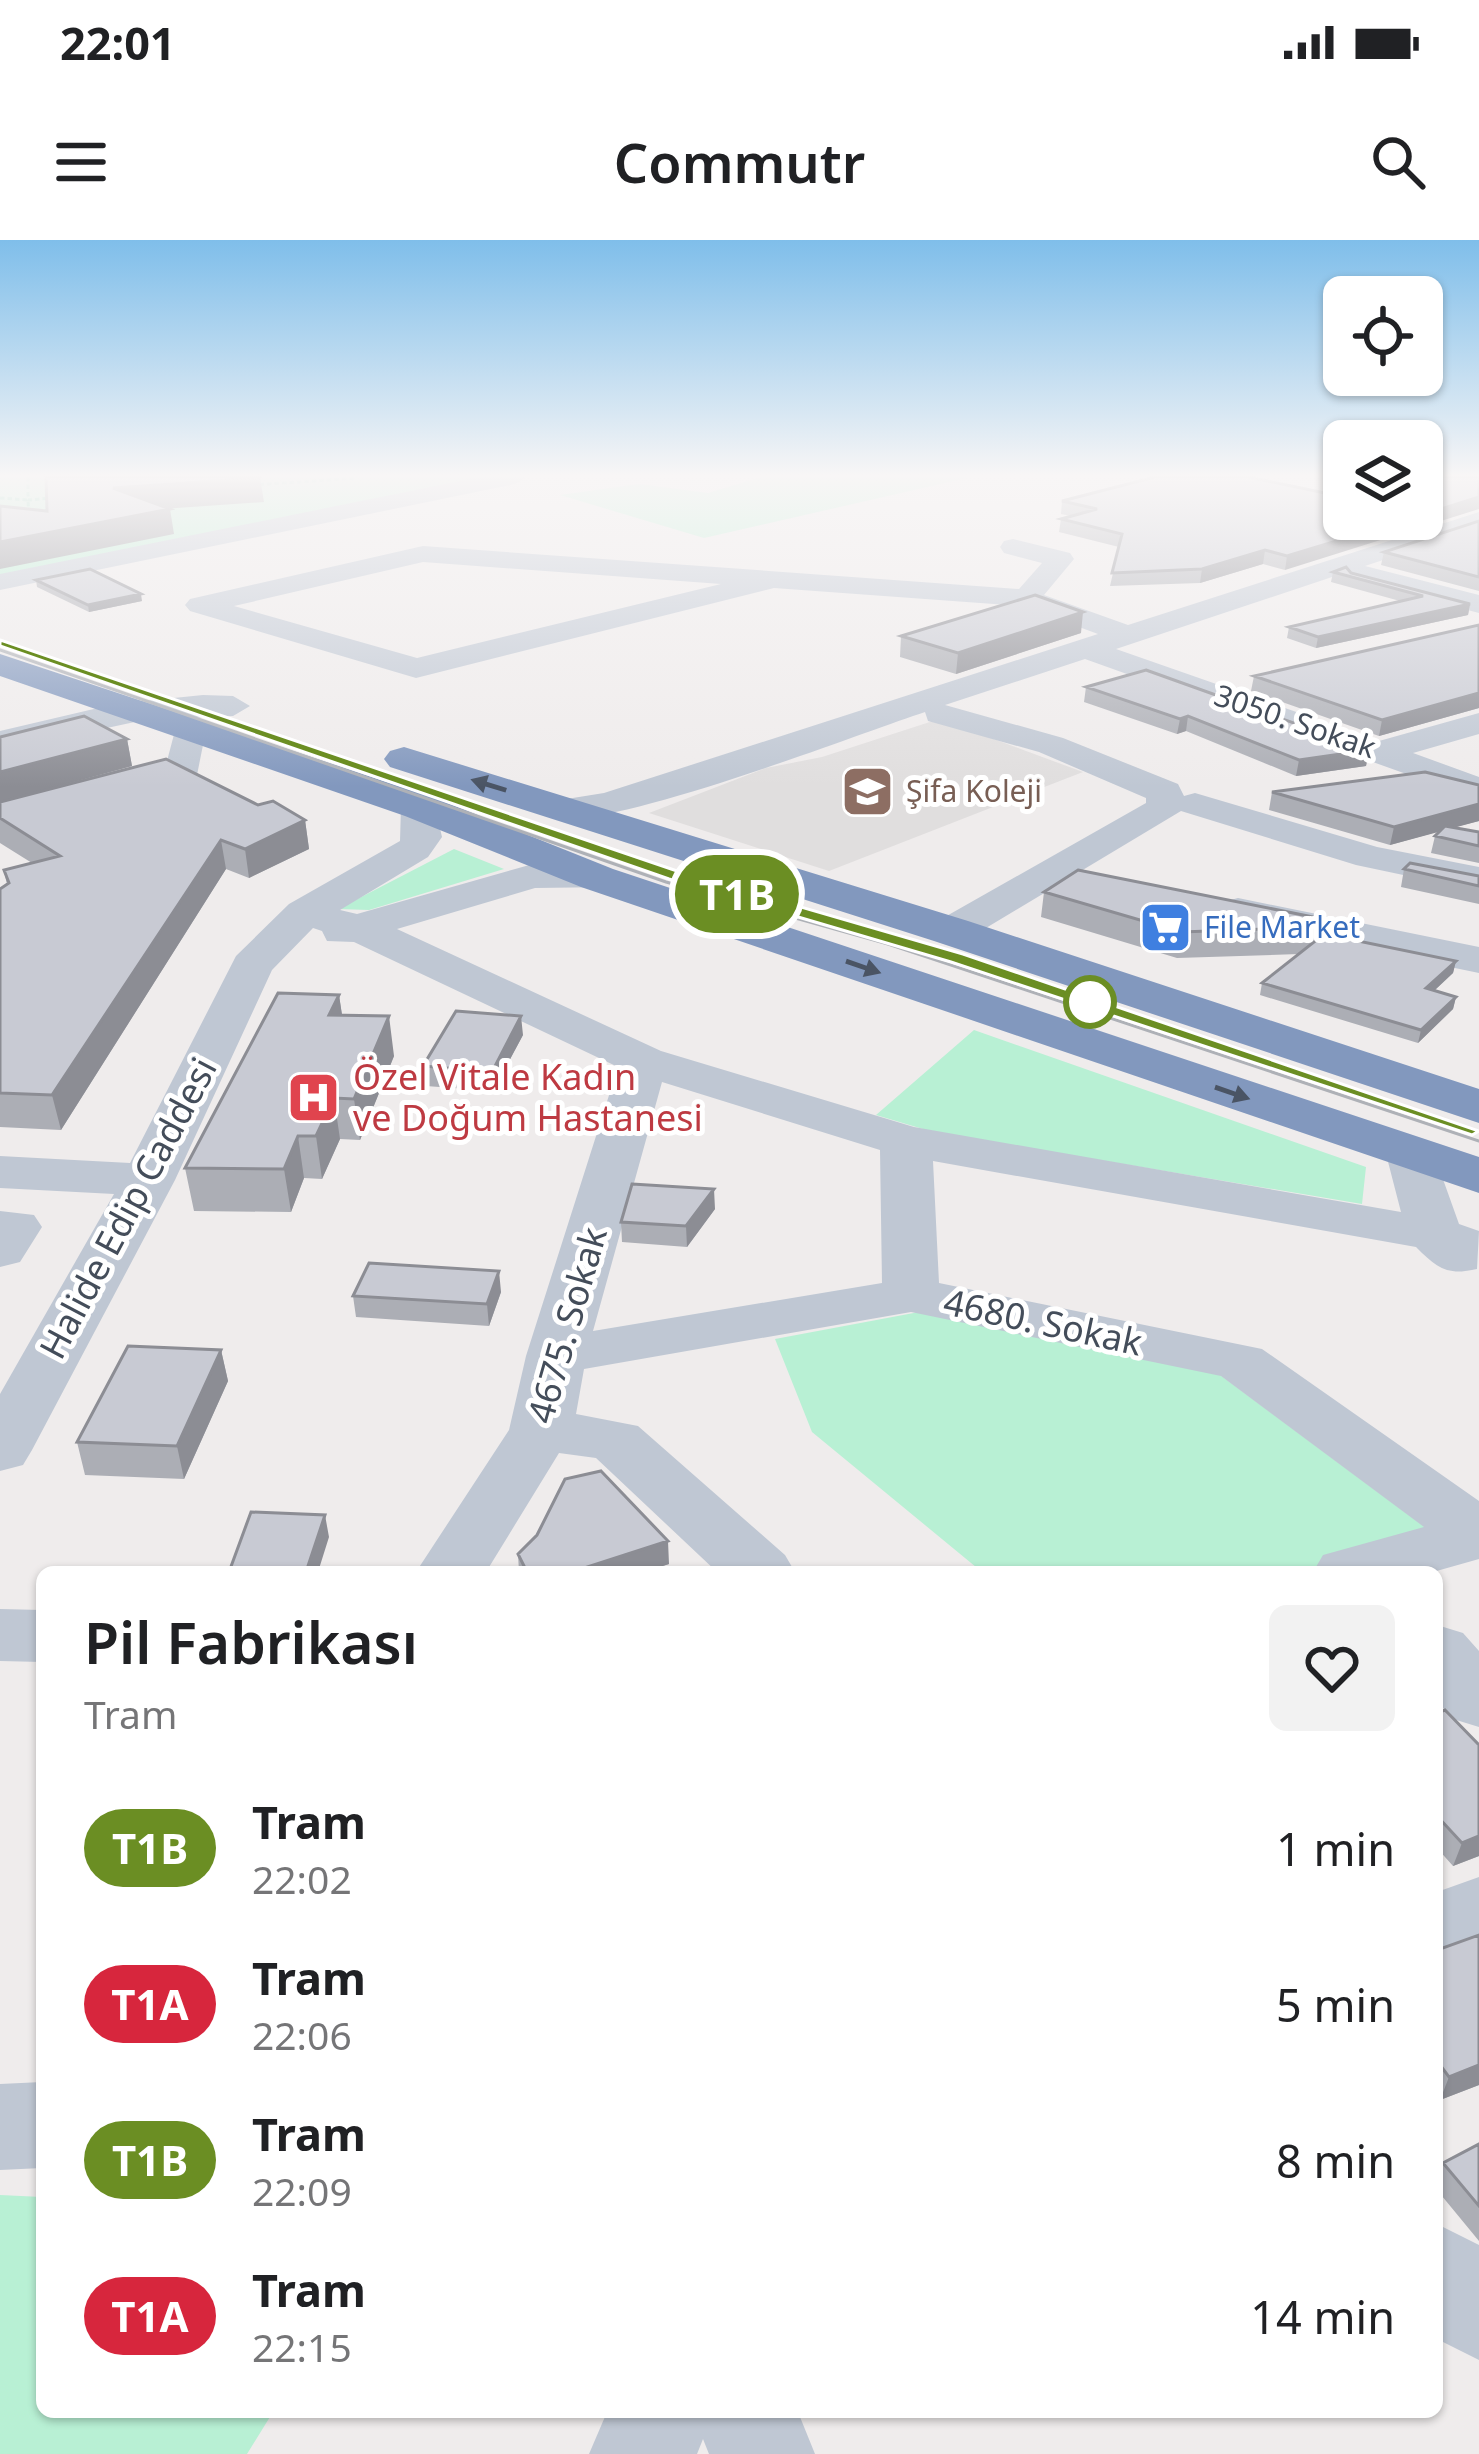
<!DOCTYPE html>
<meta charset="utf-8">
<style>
:root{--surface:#fff;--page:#f2f2f2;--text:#202124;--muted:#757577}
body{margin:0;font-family:"Noto Sans",sans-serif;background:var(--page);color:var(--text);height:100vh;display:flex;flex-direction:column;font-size:45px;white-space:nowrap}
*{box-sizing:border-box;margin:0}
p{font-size:39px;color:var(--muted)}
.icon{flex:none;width:66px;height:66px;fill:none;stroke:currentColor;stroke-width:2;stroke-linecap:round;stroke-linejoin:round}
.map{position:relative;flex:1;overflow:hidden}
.panel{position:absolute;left:36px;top:1326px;width:1407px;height:852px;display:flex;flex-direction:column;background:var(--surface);border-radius:18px;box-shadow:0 3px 9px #0004}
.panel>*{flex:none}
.badge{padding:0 24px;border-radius:39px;font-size:42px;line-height:78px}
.controls{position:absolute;left:1323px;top:36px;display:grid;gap:24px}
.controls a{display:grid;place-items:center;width:120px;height:120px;border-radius:18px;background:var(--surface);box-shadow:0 3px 9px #0004;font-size:60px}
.map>.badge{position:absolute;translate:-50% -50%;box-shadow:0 0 0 6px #fff}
.round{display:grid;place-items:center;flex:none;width:126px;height:126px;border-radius:18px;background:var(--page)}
.overview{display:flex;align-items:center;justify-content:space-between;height:204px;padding:0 48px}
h1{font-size:57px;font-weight:600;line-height:90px}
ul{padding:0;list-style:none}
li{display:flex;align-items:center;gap:36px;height:156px;padding:0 48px}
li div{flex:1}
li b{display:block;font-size:45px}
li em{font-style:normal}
li .badge{min-width:132px;font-weight:700;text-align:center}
.status{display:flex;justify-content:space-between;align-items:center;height:84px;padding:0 60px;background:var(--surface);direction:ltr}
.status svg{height:33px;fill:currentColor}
header{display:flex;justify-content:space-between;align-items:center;height:156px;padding:0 48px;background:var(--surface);font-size:54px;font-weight:600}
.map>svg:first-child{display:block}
.education{fill:#e0dede}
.green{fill:#b8f0d4}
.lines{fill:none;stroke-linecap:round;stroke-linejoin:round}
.path{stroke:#6fceaa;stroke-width:3;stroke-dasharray:4.5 3;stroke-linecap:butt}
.minor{fill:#bfc7d3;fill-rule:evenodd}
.highway{fill:#8298be;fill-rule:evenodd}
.tram{stroke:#aeb1b7;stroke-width:3}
.wall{fill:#acaeb5}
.shaded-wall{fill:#8c8d94}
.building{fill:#c8cad3;stroke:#8c8d94;stroke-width:3}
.oneway{fill:#4a5464}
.line{fill:#6b8e23;stroke:#fff;stroke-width:3}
.stop-dot{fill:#fff;stroke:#6b8e23;stroke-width:6}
.labels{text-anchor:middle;stroke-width:10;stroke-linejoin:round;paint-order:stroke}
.far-street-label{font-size:30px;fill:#444d5a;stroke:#fff}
.far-education-label{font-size:30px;fill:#785e54;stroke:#fff;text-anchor:start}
.far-shop-label{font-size:30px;fill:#366cbe;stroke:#fff;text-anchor:start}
.health-label{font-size:36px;fill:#be3a42;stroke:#fff;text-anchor:start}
.street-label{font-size:36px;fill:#444d5a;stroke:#fff}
</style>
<div class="status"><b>22:01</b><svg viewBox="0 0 49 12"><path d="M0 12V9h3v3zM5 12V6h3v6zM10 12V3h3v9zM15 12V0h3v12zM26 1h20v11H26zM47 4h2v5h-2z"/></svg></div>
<header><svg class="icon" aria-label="menu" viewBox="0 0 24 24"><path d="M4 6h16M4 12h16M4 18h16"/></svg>Commutr<svg class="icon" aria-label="search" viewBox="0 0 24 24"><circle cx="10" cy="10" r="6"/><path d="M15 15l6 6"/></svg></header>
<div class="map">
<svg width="1479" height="2214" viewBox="0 0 1479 2214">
<rect width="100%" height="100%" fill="#efecec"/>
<path class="education" d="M939 479 1083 532 829 631 649 573 766 528 822 517Z"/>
<path class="green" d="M0 237H514L0 342Z
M761 237H971L704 298 560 255 639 244 708 253Z
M454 609 504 629 369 670 338 669Z
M974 790 1366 927 1362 964 933 892 876 875Z
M919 1072 1212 1129 1441 1299 1303 1332H982L812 1192 775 1099Z
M0 1955 42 1957V2172H273L247 2214H0Z"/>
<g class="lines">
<path class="path" d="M28 237V260L51 258
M252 245 357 238
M0 258 28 260 29 278"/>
<path class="minor" d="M480 237H527L515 244 0 350V334Z
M1479 272V288L1365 326 1479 355V373L1350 339 1347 332 1116 409 1379 501 1479 473V494L1413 513 1479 537V560L1085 419 945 465 1063 498 1178 544 1184 556 1195 553 1377 607 1479 627V651L1356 625 1181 571 966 700 951 704 936 700 930 691 936 682 1146 563V558L1039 512 928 481 925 472C855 495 610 591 554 577L548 569 554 561 604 553 1098 394 1022 366 774 348 416 438 190 371 185 365 190 359 423 306 1019 349 1042 323 1004 313 1000 307 1004 301 1013 299 1070 313 1074 319 1044 355 1128 385ZM423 322 721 344 417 418 234 366Z
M203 455 233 456 250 466 233 476 144 480 0 511V491L115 464Z
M189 480 201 483 206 490 197 535 0 590V567L167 521 177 483Z
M420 556 433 559 442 597 428 617 340 670 357 674 533 624 611 629 617 638 611 647 535 648 397 689 661 811 914 887 1401 972 1386 914 1394 903 1412 898 1430 903 1459 984 1479 991 1477 1029C1447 1036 1437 1028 1416 1007L933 921 939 1043 1262 1109 1479 1261V1319L1433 1332H1313L1323 1315 1424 1287 1221 1136 911 1072 584 1129 576 1174 638 1186 785 1315 795 1332H717L596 1218 559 1213 486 1332H416L509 1190 526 1116 618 827 354 702 327 701 322 691 313 688 272 730 175 940 32 1210 23 1225 0 1231V1154L114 954 0 948V916L130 923 236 716 289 664 400 601 401 567 407 559ZM662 842 880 910 882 1043 593 1091Z
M1238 658 1479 707V733L1223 680 1217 671 1223 662Z
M0 971 34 975 42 987 20 1022 0 1027Z
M0 1369 42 1370V1422L0 1421Z
M1437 1385 1463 1393 1479 1411V1487L1453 1479 1437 1461Z
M1479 1637V1708L1437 1724V1652Z
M42 1842V1928L0 1930V1844Z
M1437 1984 1479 2005V2120L1437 2099Z
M607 2172H798L815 2214H709L703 2199 697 2214H589Z"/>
<path class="highway" d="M0 414 435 558 613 629 1479 917V953L581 647 405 576 0 436Z
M404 507 968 681 1479 849V883L934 701 390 527 384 519 390 511Z"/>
<path class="tram" d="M0 410 666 642 888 704 1479 901"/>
</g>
<path class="wall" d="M1344 257 1285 330 1263 324 1200 343 1110 346 1119 307 1059 292 1061 279 1071 276 1061 274 1062 261Z
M1479 281V351L1381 325 1384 312Z
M1333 332 1351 333 1470 364 1468 375 1316 408 1287 398 1289 387 1400 361 1331 342Z
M36 340 142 361 89 372 37 347Z
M1479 385V468L1379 496 1251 451 1254 436Z
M1081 393 956 434 900 417 901 396Z
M1086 447 1369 510 1366 526 1296 536 1186 491 1177 494 1084 462Z
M0 497 127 499 132 526 5 561 258 565 305 580 309 609 249 638 226 629 61 890 0 887V649L7 645 4 630 32 623 0 603Z
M1479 545V581L1455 587 1479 592V623L1431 613 1435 596 1440 591 1390 605 1269 570 1272 552Z
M1404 629 1479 636V664L1401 647Z
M1044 652 1318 687 1315 701 1456 721 1453 733 1434 751 1456 757 1453 769 1418 803 1260 755 1262 743 1299 714 1177 718 1041 677Z
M339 755 342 776 394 816 360 900 340 899 322 939 304 938 291 972 194 971 185 928Z
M523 795 493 851 426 846 423 826Z
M715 969 687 1007 622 1002 621 982Z
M501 1052 489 1086 356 1077 353 1056Z
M221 1110 228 1141 184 1239 85 1235 77 1202Z
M518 1314 669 1324 644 1332H519Z
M1437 1473 1479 1505V1616L1453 1626 1437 1608Z
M1437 1710 1479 1845 1440 1860 1437 1856Z
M1479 1904V2001L1437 1950V1938L1443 1923Z"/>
<path class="shaded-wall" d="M260 238 264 262 118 272 113 248Z
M1479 257V269L1285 330 1287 316 1409 279H1422V275Z
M170 269 174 294 0 329V302Z
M1265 310 1263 324 1200 343 1202 329Z
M141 354 142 361 89 372 88 365Z
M1470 364 1468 375 1316 408 1318 397Z
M1083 372 1081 393 956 434 958 413Z
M1479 453V468L1379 496 1382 480Z
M1188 476 1186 491 1177 494 1180 479Z
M127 499 132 526 0 562V532Z
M1369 510 1366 526 1296 536 1299 520Z
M1479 564V581L1390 605 1394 587Z
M305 580 309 609 249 638 245 609Z
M221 600 226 629 61 890 52 855Z
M1456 721 1453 733 1423 761 1426 748Z
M339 755 345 794 329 775Z
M1456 757 1453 769 1418 803 1421 790Z
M389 776 394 816 360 900 354 859Z
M521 776 523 795 493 851 492 832Z
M334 858 340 899 322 939 316 896Z
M298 896 304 938 291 972 284 929Z
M714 949 715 969 687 1007 686 986Z
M499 1031 501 1052 489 1086 487 1064Z
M221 1110 228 1141 184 1239 177 1206Z
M325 1275 329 1297 318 1332H306Z
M668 1301 669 1324 644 1332H572Z
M1479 1596V1616L1453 1626 1462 1603Z
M1479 1825V1845L1440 1860 1449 1837Z"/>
<path class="building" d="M46 237H260V238L113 248 170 269 0 302V266L47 271Z
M1155 237H1248L1344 257V279H1409L1287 316 1265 310 1202 329 1112 333 1122 294 1061 279 1097 269 1062 261Z
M1441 237H1479V257L1422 275V243Z
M1479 281V337L1384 312Z
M1346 327 1351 333 1470 364 1318 397 1289 387 1423 356 1333 332Z
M90 329 141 354 88 365 36 340Z
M1035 355 1083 372 958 413 901 396Z
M1479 385V453L1382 480 1254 436Z
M1146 430 1369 510 1299 520 1188 476 1180 479 1086 447Z
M84 476 127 499 0 532V497Z
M166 519 258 565 273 561 305 580 245 609 221 600 52 855 0 853V649L9 643 4 630 60 616 0 578V562Z
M1425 532 1479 545V564L1394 587 1272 552Z
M1445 586 1479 592V606L1435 596Z
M1410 623 1479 636V646L1404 629Z
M1078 630 1318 678V687L1181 692 1044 652Z
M1324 694 1456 721 1426 748 1456 757 1421 790 1262 743Z
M278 753 339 755 329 775 389 776 354 859 334 858 316 896H298L284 929 185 928Z
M456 771 521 776 492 832 423 826Z
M632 944 714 949 686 986 621 982Z
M369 1023 499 1031 487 1064 353 1056Z
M128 1106 221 1110 177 1206 77 1202Z
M601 1231 668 1301 572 1332H527L518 1314 537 1295 565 1239Z
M251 1272 325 1275 306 1332H229Z
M1445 1470 1479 1505V1596L1462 1603 1437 1576V1473Z
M1479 1695V1825L1449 1837 1437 1821V1710Z
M1479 1904V1966L1443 1923Z"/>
<defs><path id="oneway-solid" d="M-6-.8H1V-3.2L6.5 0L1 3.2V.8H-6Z" transform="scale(3)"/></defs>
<g class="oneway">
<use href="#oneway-solid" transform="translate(489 545) rotate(-163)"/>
<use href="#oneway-solid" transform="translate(863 727) rotate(19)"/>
<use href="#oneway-solid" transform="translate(1232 853) rotate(19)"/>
</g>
<linearGradient id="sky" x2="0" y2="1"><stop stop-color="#7fbeea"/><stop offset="0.43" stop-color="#f8f6f6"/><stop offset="1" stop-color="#f8f6f6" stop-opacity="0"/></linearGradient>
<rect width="1479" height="547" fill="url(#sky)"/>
<path class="line" d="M0 400 680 632 963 714 1479 891 1472 895 951 722 669 639 0 406Z"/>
<defs>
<symbol id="school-square" viewBox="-11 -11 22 22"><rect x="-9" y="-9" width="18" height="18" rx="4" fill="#8d6e63" stroke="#fff"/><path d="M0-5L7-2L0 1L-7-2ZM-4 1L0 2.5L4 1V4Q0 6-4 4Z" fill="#fff"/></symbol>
<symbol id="supermarket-square" viewBox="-11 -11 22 22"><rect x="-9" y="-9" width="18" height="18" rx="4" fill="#3f7fe0" stroke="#fff"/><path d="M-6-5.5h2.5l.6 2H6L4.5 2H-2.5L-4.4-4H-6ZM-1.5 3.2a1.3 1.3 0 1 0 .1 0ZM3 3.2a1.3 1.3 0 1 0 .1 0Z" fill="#fff"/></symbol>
<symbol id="hospital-square" viewBox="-11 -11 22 22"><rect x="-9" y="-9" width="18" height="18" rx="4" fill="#e0444e" stroke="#fff"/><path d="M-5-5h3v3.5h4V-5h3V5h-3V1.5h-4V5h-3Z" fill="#fff"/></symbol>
</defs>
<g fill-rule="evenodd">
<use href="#school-square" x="838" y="522" width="59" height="59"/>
<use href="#supermarket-square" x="1136" y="658" width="59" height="59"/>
<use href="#hospital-square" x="284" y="828" width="59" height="59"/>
</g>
<circle class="stop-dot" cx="1090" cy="762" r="24"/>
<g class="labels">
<g class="far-street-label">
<text transform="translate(1295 482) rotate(19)" y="10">3050. Sokak</text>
</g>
<g class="far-education-label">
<text x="906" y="562">Şifa Koleji</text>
</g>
<g class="far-shop-label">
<text x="1204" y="698">File Market</text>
</g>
<g class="health-label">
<text x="353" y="850">Özel Vitale Kadın<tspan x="353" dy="41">ve Doğum Hastanesi</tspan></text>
</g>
<g class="street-label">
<text transform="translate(128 968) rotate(-62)" y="13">Halide Edip Caddesi</text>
<text transform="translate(1043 1082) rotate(12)" y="13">4680. Sokak</text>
<text transform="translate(567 1085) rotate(-74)" y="13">4675. Sokak</text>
</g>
</g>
</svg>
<div class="controls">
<a><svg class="icon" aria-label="locate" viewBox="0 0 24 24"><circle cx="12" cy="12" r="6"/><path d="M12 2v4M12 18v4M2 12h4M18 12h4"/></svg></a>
<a><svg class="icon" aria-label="layers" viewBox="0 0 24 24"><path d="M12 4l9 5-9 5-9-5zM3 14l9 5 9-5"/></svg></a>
</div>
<b class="badge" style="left:737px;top:654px;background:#6b8e23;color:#fff">T1B</b>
<section class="panel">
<div class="overview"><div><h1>Pil Fabrikası</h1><p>Tram</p></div><a class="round"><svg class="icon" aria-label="heart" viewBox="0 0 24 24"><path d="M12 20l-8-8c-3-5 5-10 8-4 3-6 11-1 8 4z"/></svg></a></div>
<ul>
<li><span class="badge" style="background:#6b8e23;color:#fff">T1B</span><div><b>Tram</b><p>22:02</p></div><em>1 min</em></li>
<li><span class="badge" style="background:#d7263d;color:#fff">T1A</span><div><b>Tram</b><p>22:06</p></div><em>5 min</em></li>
<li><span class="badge" style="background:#6b8e23;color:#fff">T1B</span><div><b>Tram</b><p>22:09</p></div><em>8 min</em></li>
<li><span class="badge" style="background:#d7263d;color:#fff">T1A</span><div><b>Tram</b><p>22:15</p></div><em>14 min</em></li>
</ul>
</section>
</div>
